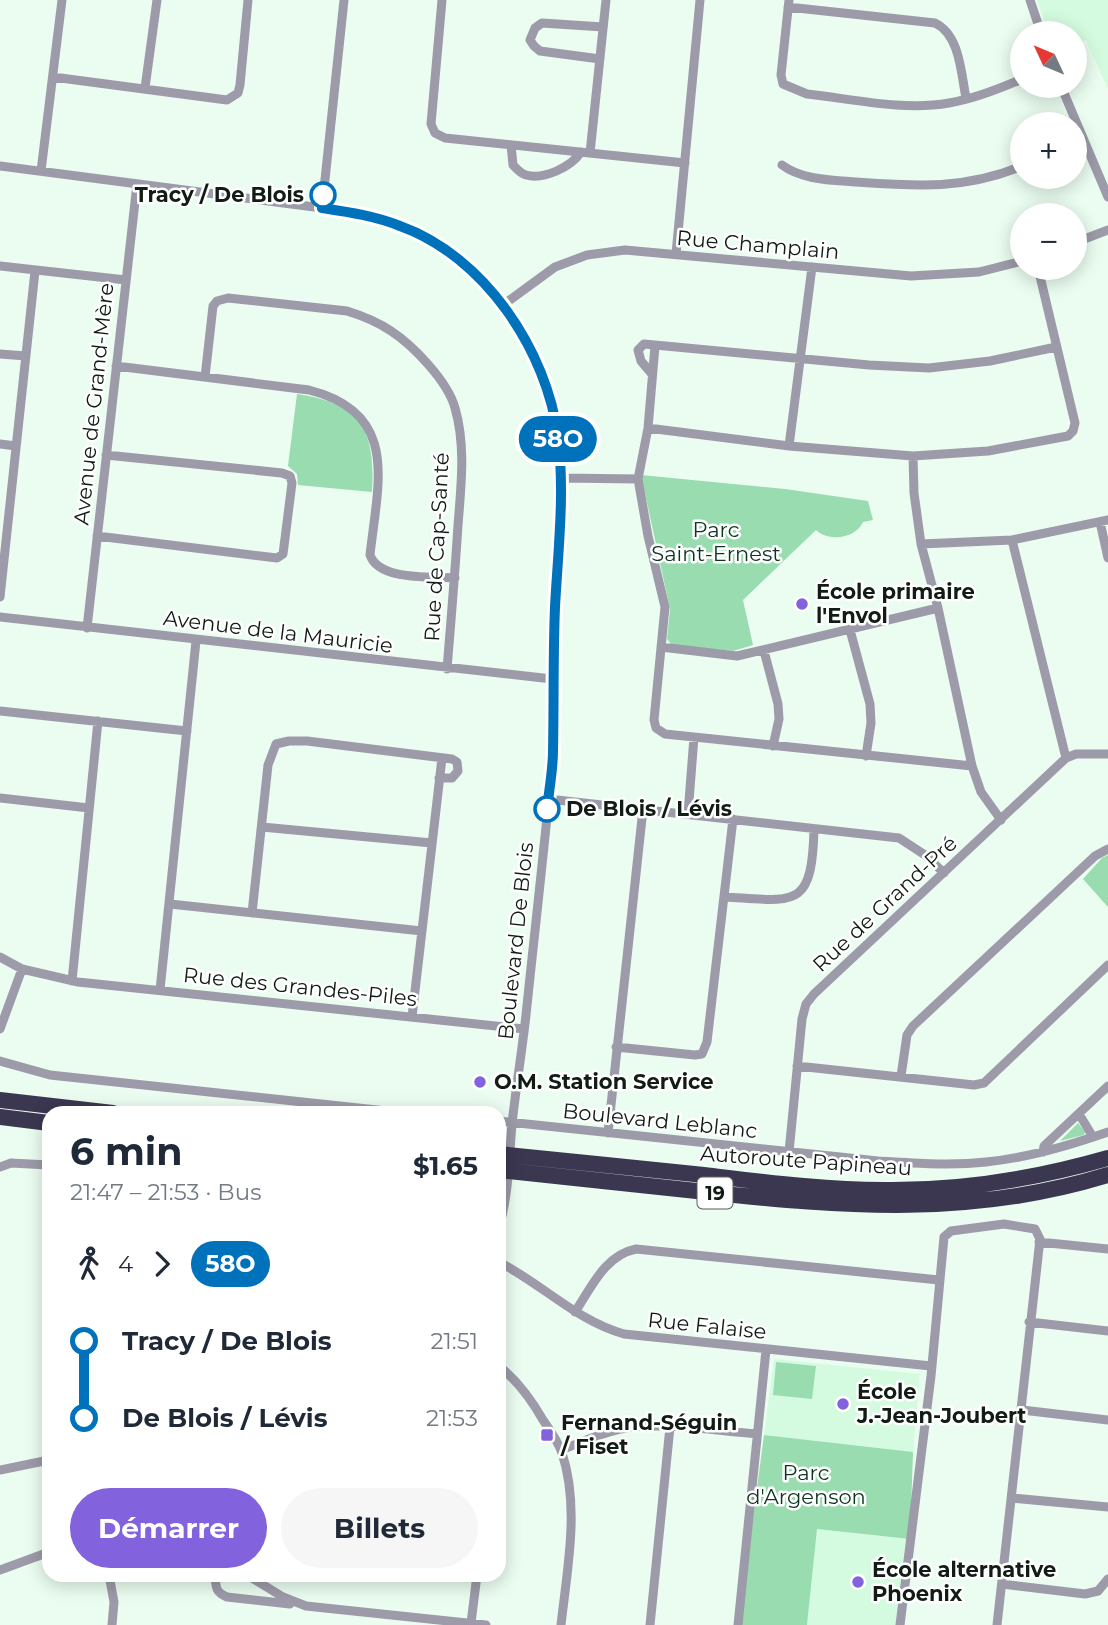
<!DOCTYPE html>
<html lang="fr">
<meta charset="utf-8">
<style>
:root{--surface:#fff;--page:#f6f6f7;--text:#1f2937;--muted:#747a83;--accent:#8362dd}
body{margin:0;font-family:Montserrat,sans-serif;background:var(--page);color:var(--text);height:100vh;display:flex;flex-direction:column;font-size:26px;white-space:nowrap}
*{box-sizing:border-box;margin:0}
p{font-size:23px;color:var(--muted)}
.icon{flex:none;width:38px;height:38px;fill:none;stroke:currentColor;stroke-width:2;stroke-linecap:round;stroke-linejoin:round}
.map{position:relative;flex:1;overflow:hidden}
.side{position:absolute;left:42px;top:1106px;width:464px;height:476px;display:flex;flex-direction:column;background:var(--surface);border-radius:21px;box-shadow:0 4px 18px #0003}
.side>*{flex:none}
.badge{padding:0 14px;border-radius:23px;font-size:24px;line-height:46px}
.needle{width:46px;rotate:314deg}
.fabs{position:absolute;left:1010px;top:21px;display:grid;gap:14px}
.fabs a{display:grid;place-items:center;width:77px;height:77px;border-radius:50%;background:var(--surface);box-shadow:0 4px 18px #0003;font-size:35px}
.map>.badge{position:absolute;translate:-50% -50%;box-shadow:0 0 0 4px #fff}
.legs{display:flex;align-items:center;gap:10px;height:77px;padding:0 28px;font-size:23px}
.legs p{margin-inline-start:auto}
.headline{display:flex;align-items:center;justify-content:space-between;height:119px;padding:0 28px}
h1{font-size:38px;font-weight:700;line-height:52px}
.cta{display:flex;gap:14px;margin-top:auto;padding:14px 28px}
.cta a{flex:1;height:80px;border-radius:42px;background:var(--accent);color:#fff;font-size:28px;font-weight:700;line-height:80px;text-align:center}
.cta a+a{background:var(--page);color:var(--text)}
ul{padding:0 28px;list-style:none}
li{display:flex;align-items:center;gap:24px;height:77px;font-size:26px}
li i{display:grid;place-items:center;width:10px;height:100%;margin:0 9px;background:currentColor}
li i::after{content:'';width:18px;height:18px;margin:-9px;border:5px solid;border-radius:50%;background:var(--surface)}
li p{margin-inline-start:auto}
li:first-child i{background:linear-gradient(#0000 50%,currentColor 0)}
li:last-child i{background:linear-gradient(currentColor 50%,#0000 0)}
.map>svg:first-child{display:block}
.built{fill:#d4fbe0}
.green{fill:#98dcb0}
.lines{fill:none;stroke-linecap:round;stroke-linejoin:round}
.minor{stroke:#9d9ba9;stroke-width:9}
.motorway{stroke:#3c3751;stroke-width:16}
.line-1-casing{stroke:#fff;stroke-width:16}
.line-1{stroke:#0072bc;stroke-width:10}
.stop-1-dot{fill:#fff;stroke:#0072bc;stroke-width:3.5}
.poi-dot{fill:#8362dd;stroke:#fff;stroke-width:2.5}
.labels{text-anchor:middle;stroke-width:5;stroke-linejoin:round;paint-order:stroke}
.shield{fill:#fff;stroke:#58605b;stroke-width:2}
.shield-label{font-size:19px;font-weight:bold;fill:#111c15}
.stop-label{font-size:21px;font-weight:bold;fill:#111c15;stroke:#fff;text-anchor:end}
.street-label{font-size:21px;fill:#111c15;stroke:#fff}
.park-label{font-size:21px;fill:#0d351f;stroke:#fff}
.poi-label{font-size:21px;font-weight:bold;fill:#111c15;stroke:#fff;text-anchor:start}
</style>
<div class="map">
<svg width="1108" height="1625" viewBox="0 0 1108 1625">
<rect width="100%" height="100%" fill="#eafdf0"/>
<path class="built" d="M1037 0H1108V89L1086 40 1075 44 1074 33H1049Z
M774 1359 920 1374 913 1452 764 1435Z
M817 1529 910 1539 900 1625H807Z"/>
<path class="green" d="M297 394C360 403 376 429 372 492L298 485 297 474 288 466Z
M641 475 785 489 868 501 873 520 863 522C855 539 829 542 816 530L743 600 753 645 733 651 672 645 667 639 670 609Z
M1108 855V907L1083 879 1102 858Z
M1078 1123 1085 1132 1084 1135 1060 1141Z
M776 1362 816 1366 812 1399 773 1395Z
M764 1435 913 1452 910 1539 817 1529 807 1625H739Z"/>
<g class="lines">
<path class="minor" d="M442 0 431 124 435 133 445 138 685 163
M789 0 781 75 783 84 807 94C853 99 903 111 949 103 974 99 999 89 1022 79
M1030 0 1041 33
M788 7 935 23C960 35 961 73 966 98
M600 59 540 51 534 46 530 40 535 28 542 23 603 27
M53 77 227 100 238 93 240 85 248 0
M1061 86 1108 197
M145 88 157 0
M511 145 513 165C517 169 520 173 526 175 544 180 571 167 581 152
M590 153 606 0
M782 165C802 180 831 180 856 182 915 186 965 190 1022 166
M0 166 322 208C348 212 376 216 401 226 453 246 509 300 532 350 574 439 558 540 554 635 552 675 556 717 553 756 545 842 535 929 526 1015 522 1051 516 1087 512 1124 509 1157 509 1194 499 1227
M41 171 62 0
M322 208 344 0
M1074 243 1108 230
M676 254 700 0
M0 266 126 280
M503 305 555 267 587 255 625 250 911 276 979 272 1022 261
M655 346 648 428 638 479 648 536 665 607 654 720 656 728 665 734 972 766
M0 354 26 356
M116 366 309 390C400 413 378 482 370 555 379 581 431 576 455 578
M652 374 641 361 638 350 644 344 869 365 929 368 990 361 1056 347
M205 377 213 306 217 301 228 298 347 311C363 316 378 322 391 331 414 346 448 382 455 408 466 446 461 486 458 525 455 573 451 621 447 669
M648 428 789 446 913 456 988 451 1068 436 1073 431 1075 423 1038 268
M0 444 16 446
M789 446 812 267
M913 456 914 493 921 544 938 608 972 766 981 792 1001 820
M561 478 638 479
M1100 522 1108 558
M97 536 277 558 283 554 292 483 290 476 282 473 106 455
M1012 540 1066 758
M921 544 1012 540 1108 520
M0 597 35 271
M0 617 552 679
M87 628 137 184
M850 630 870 704 871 723 866 756
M661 647 737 656 938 608
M764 651 778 704 779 719 773 746
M0 711 187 731
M0 798 89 808
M548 799 899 838 925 855 944 873
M688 814 694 737
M262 827 432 843
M725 897C795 901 812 910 814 829
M170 904 422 931
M252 913 268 765 276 744 289 741H307L452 759 457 762 458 771 452 778H439
M0 957 22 969 78 982 524 1029
M72 981 98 721
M160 990 196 641
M412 1017 442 758
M0 1029 22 969
M616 1047 695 1055 702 1054 707 1042 733 819
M0 1061 50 1075 405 1113
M797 1066 974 1085 984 1083 1108 965
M901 1076 907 1035 913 1026 1095 856 1108 849
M1079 1114 1093 1137
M499 1121 878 1161C914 1163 950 1166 986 1162 1028 1158 1068 1146 1108 1132
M608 1133 643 809
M789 1152 802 1019 806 1004 814 994 1066 758 1076 754H1108
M1043 1152 1044 1146 1108 1086
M0 1167 11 1163 49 1165
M1039 1242 1108 1249
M499 1262C542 1284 577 1321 624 1334L931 1366
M575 1312C591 1288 605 1255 636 1249L939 1280
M1029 1322 1108 1331
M499 1366C518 1381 531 1399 543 1420 550 1430 558 1441 562 1453 580 1507 567 1570 561 1625
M1022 1410 1108 1420
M561 1450C584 1441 608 1430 633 1427 673 1423 717 1431 757 1434
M0 1470 49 1460
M1012 1498 1108 1507
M0 1570 49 1552
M109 1575 114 1602 112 1625
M215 1575C216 1587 215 1592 227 1597L290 1604
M247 1575 283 1597 306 1606 486 1625
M1002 1584 1085 1594 1098 1591 1108 1579
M471 1623 477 1575
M650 1625 670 1427
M738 1625 766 1350
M900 1625 931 1376 944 1237 951 1231 1004 1224 1035 1229 1040 1239 997 1625"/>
<path class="motorway" d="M0 1100 113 1113
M0 1117 49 1123
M499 1154C567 1161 636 1168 704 1175 764 1182 824 1190 884 1190 960 1191 1035 1179 1108 1158
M499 1170C568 1177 637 1185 706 1192 845 1207 972 1217 1108 1175"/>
</g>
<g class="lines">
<defs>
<path id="line-1" d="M323 195 322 208C348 212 375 216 400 226 484 256 547 350 558 437 565 493 558 551 555 607 553 655 554 703 553 751 553 770 549 790 547 809"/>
</defs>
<use href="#line-1" class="line-1-casing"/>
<use href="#line-1" class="line-1"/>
</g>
<g class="stop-1-dot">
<circle cx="323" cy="195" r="12"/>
<circle cx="547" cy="809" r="12"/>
</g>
<g class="poi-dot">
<circle cx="802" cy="604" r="7"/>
<circle cx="480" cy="1082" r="7"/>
<circle cx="843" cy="1404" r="7"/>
<rect x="540" y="1428" width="14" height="14" rx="3.5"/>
<circle cx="858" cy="1582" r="7"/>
</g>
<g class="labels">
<rect class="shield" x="697.5" y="1177.5" width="35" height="31" rx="5"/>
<g class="shield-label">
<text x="715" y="1200">19</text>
</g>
<g class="stop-label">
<text x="304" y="202">Tracy / De Blois</text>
<text x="566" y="816" text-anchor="start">De Blois / Lévis</text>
</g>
<g class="street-label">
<text transform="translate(758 245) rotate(5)" y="7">Rue Champlain</text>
<text transform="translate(94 404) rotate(-84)" y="7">Avenue de Grand-Mère</text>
<text transform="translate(437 547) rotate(-87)" y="7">Rue de Cap-Santé</text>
<text transform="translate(278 632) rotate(7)" y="7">Avenue de la Mauricie</text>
<text transform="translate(885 904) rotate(-43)" y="7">Rue de Grand-Pré</text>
<text transform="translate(516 941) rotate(-84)" y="7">Boulevard De Blois</text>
<text transform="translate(300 987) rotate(6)" y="7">Rue des Grandes-Piles</text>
<text transform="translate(660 1121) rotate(6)" y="7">Boulevard Leblanc</text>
<text transform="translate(806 1161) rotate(4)" y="7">Autoroute Papineau</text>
<text transform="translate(707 1326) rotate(6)" y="7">Rue Falaise</text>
</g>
<g class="park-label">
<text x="716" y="537">Parc<tspan x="716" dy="24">Saint-Ernest</tspan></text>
<text x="806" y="1480">Parc<tspan x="806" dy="24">d'Argenson</tspan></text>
</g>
<g class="poi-label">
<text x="816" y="599">École primaire<tspan x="816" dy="24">l'Envol</tspan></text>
<text x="494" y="1089">O.M. Station Service</text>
<text x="857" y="1399">École<tspan x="857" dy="24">J.-Jean-Joubert</tspan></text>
<text x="561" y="1430">Fernand-Séguin<tspan x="561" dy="24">/ Fiset</tspan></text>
<text x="872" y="1577">École alternative<tspan x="872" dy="24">Phoenix</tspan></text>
</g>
</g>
</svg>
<div class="fabs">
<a><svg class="needle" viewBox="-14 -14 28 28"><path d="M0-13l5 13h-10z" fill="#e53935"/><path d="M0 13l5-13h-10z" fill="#747a83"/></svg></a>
<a>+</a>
<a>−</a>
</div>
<b class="badge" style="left:558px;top:439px;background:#0072bc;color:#fff">58O</b>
<section class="side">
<div class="headline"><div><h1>6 min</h1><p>21:47 – 21:53 · Bus</p></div><b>$1.65</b></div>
<div class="legs"><svg class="icon" aria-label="walk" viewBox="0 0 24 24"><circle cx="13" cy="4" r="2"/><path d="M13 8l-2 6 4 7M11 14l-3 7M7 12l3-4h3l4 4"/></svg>4<svg class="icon" aria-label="forward" viewBox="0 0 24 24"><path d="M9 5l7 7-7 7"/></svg><b class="badge" style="background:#0072bc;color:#fff">58O</b></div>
<ul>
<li><i style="color:#0072bc"></i><b>Tracy / De Blois</b><p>21:51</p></li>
<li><i style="color:#0072bc"></i><b>De Blois / Lévis</b><p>21:53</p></li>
</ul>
<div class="cta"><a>Démarrer</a><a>Billets</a></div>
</section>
</div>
